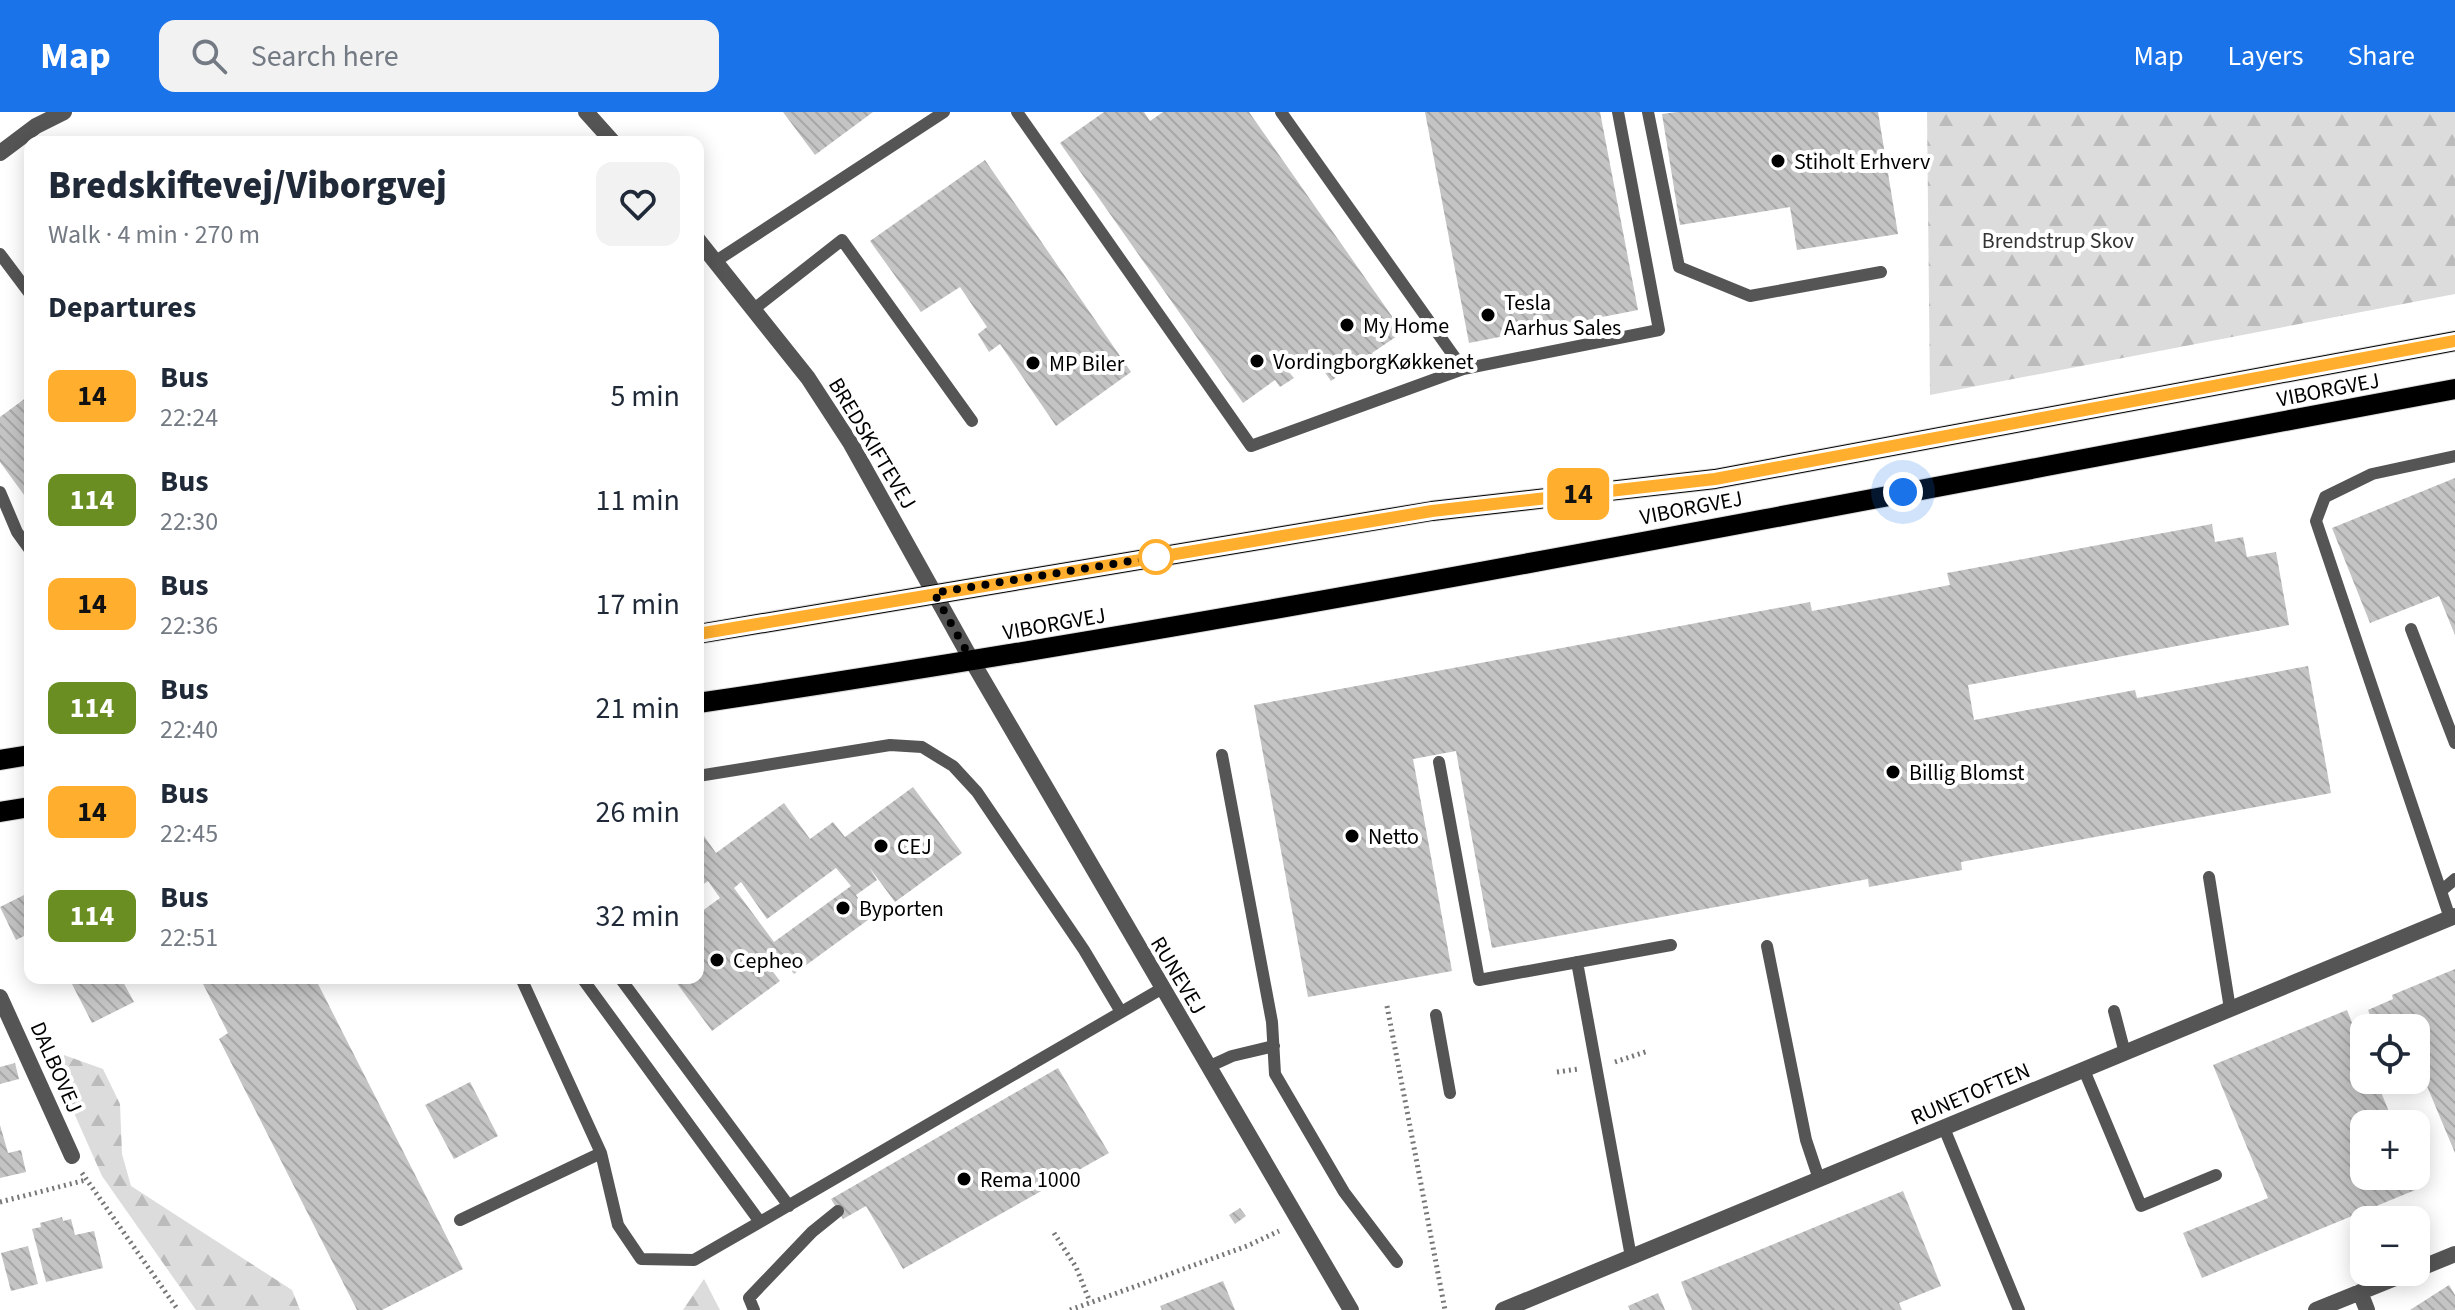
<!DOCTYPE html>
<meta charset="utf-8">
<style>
:root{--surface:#fff;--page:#f2f2f3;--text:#1f2937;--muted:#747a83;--accent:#1a73e8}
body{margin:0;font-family:"Source Sans 3",sans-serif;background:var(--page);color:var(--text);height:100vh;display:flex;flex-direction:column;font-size:30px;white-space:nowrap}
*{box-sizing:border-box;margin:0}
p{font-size:26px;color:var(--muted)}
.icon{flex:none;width:44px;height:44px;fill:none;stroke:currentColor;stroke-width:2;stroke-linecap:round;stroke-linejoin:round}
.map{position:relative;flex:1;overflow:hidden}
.drawer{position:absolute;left:24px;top:24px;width:680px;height:848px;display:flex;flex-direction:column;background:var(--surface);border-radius:16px;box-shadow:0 4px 20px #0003}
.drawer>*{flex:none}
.badge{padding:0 16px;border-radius:12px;font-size:28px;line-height:52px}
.buttons{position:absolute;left:2350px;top:902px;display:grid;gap:16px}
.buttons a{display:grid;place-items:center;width:80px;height:80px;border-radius:16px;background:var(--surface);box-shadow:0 4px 20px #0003;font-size:40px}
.you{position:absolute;width:40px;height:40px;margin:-20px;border:6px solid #fff;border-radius:50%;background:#1a73e8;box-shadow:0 0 0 12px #1a73e833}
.map>.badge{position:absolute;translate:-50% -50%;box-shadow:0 0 0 4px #fff}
h2{padding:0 24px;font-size:30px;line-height:72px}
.round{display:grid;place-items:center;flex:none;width:84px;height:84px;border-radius:16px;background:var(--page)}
.head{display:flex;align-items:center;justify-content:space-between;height:136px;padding:0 24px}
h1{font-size:38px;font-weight:800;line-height:60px}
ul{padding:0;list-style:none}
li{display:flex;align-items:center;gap:24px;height:104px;padding:0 24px}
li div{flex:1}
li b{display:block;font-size:30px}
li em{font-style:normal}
li .badge{min-width:88px;font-weight:700;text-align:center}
header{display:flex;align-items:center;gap:48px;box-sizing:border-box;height:112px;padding:0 40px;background:var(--accent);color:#fff}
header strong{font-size:38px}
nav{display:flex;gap:44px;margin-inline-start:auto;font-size:28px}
.search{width:560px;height:72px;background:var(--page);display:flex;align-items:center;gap:20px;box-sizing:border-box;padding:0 28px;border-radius:16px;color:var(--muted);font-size:30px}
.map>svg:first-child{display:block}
.forest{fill:url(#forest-firs)}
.building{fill:url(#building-back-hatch);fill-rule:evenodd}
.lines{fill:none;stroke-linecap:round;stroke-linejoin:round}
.primary-casing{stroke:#dbdbdb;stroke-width:22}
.path{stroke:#777;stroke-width:5;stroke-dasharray:2 4;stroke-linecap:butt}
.service{stroke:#555;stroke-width:12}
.minor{stroke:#555;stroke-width:16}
.tertiary{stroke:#555;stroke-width:16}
.primary{stroke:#000;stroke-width:20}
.line-casing{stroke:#fff;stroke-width:18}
.line{stroke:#ffae2d;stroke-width:12}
.walk{stroke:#000;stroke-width:8;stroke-dasharray:0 14.4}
.poi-dot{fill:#000;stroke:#fff;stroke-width:3}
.stop-dot{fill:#fff;stroke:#ffae2d;stroke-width:4}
.labels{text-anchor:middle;stroke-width:8;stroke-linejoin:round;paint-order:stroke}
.poi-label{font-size:22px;fill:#000;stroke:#fff;text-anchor:start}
.park-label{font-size:22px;fill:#333;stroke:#fff}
.street-label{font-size:22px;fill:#000;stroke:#fff}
</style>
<header>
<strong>Map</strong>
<div class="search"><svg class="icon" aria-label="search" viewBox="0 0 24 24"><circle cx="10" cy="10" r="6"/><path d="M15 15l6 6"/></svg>Search here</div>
<nav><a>Map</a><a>Layers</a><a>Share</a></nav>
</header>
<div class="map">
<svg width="2455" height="1198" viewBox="0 0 2455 1198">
<defs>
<pattern id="forest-firs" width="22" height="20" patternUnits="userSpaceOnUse" patternTransform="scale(2)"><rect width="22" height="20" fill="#dcdcdc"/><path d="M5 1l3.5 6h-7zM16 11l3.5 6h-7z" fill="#bbb"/></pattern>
<pattern id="building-back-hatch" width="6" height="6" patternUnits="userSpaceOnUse" patternTransform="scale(2)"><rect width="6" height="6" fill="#c4c4c4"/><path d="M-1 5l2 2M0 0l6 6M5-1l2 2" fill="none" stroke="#a7a7a7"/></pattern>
</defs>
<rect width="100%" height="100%" fill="#fff"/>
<path class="forest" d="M1927 0H2455V182L1930 283Z
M64 943 103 957 120 992 122 1042 131 1074 292 1178 300 1198H196L102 1064 62 974Z
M704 1167 720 1198H683Z"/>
<path class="building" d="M783 0H873L815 43Z
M1104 0H1144L1150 9 1163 0H1249L1403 220 1372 241 1377 248 1364 258 1358 250 1331 269 1312 242 1288 259 1294 266 1280 275 1275 268 1243 291 1060 31Z
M1425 0H1600L1638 198 1469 231Z
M1677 0H1878L1898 122 1797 138 1790 95 1680 113 1662 2Z
M985 48 1131 260 1056 314 1000 232 989 240 978 222 987 215 960 175 921 200 870 129Z
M27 285 30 289V391L0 350V305Z
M2455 366V523L2439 484 2370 511 2332 416Z
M2212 412 2215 430 2243 425 2247 445 2276 440 2289 513 1968 573 1974 608 2135 578 2137 586 2308 554 2331 681 1961 750 1962 758 1869 775 1868 767 1492 836 1456 639 1413 647 1452 859 1308 885 1254 593 1810 490 1812 499 1950 473 1947 461Z
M913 675 962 741 895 790 869 755 877 768 856 783 872 805 794 862 783 847 770 856 780 869 712 919 673 866H698V802L720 786 708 769 698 776V729L704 724 716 741 784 691 810 727 833 710 845 725ZM836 756 851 774 774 830 734 776 741 770 767 807Z
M30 780V821L16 828 0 795Z
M2455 857V1041L2419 955 2416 956V916H2375L2368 898 2393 887 2392 883Z
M85 866H121L134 890 92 911 72 872Z
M200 866H315L463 1157 382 1198H357L219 927 228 921Z
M2347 898 2361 933 2364 932V968H2376L2394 1012H2364V1064H2415L2420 1076 2202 1166 2183 1121 2268 1086 2213 953Z
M15 951 19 967 0 972V955Z
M1058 956 1109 1041 903 1157 866 1094 843 1107 831 1087Z
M470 970 498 1024 454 1047 425 993Z
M0 1013 8 1041 21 1038 26 1060 0 1066Z
M1903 1079 1941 1174 1899 1191 1902 1198H1692L1681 1170Z
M1240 1096 1246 1104 1235 1112 1229 1103Z
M62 1105 63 1109 71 1107 75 1123 94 1119 103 1156 46 1170 32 1117 41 1115 40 1111Z
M28 1134 38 1172 11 1179 1 1141Z
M1223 1169 1235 1198H1162L1160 1194Z
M2449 1173 2455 1183V1198H2410Z
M1658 1181 1665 1198H1630L1628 1194Z"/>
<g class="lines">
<defs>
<path id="primary" d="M698 522 1432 399 1715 367 2455 229
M698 591C1286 504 1870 386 2455 277
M0 648 30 643
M0 700 30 695"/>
</defs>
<use href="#primary" class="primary-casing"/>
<path class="path" d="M1387 894 1445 1198
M1615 950 1648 939
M1557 960 1578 957
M82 1061 178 1198
M0 1090 86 1068
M1054 1121 1076 1155 1090 1190
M1070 1198 1247 1134 1279 1119"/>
<path class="service" d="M1017 0 1251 334 1463 257 1659 218 1618 0
M1281 0 1463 257
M1648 0 1679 155 1750 184 1881 160
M0 142 30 182
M716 149 944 0
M754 197 842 128 972 309
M0 380 17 420 30 438
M2411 517 2455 631
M1222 643 1272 910 1275 962 1344 1080 1397 1150
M1439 650 1479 868 1671 833
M698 664 890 633 922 635 953 654 977 680 1084 838 1121 900
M2209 765 2230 897
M2441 779 2455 767
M2450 806 2316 409 2325 385 2372 362 2455 344
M1767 834 1806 1028 1819 1067
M1577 850 1631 1145
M582 866 760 1110 1161 877
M620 866 789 1094
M2114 899 2125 941
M1436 903 1450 981
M1208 955 1232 944 1274 934
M2084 958 2141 1094 2216 1063
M1944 1016 2019 1198
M601 1041 618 1113 641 1147 694 1148 760 1110
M460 1108 601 1041 521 866
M754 1198 749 1186 812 1120 838 1099"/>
<path class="minor" d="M0 41 36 14 64 0
M972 549 1351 1198
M0 885 72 1044
M2416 1158 2455 1142
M2360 1180 2367 1198
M1503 1198 2455 804
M2316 1198 2410 1160"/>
<path class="tertiary" d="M586 0 613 30
M698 128 808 266 851 332 972 549"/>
<use href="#primary" class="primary"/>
</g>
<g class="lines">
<defs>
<path id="line" d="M698 522 1432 399 1715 367 2455 229"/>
</defs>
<use href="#line" class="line-casing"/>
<use href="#line" class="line"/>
<path class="walk" d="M1156 445 934 481 972 549 1903 380"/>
</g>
<g class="poi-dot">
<circle cx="1778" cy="49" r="8"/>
<circle cx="1488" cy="203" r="8"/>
<circle cx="1347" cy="213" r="8"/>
<circle cx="1257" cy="249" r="8"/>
<circle cx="1033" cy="251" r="8"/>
<circle cx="1893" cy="660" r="8"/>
<circle cx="1352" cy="724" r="8"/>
<circle cx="881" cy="734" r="8"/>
<circle cx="843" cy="796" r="8"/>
<circle cx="717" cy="848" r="8"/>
<circle cx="964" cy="1067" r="8"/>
</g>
<circle class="stop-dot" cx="1156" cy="445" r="16"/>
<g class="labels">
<g class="poi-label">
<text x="1794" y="57">Stiholt Erhverv</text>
<text x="1504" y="198">Tesla<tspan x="1504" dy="25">Aarhus Sales</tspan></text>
<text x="1363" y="221">My Home</text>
<text x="1273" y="257">VordingborgKøkkenet</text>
<text x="1049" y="259">MP Biler</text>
<text x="1909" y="668">Billig Blomst</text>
<text x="1368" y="732">Netto</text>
<text x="897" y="742">CEJ</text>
<text x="859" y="804">Byporten</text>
<text x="733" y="856">Cepheo</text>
<text x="980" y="1075">Rema 1000</text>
</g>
<g class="park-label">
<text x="2058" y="136">Brendstrup Skov</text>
</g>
<g class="street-label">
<text transform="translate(2328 277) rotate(-11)" y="8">VIBORGVEJ</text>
<text transform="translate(873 331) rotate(59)" y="8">BREDSKIFTEVEJ</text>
<text transform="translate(1691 395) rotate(-11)" y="8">VIBORGVEJ</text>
<text transform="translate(1054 511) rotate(-10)" y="8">VIBORGVEJ</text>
<text transform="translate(1179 863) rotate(59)" y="8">RUNEVEJ</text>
<text transform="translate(57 955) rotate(66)" y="8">DALBOVEJ</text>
<text transform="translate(1970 981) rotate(-23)" y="8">RUNETOFTEN</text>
</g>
</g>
</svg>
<div class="buttons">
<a><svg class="icon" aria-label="locate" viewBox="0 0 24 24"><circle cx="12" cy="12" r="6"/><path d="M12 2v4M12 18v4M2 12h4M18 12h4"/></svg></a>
<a>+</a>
<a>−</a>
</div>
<div class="you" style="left:1903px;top:380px"></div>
<b class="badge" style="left:1578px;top:382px;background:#ffae2d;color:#111">14</b>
<section class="drawer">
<div class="head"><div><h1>Bredskiftevej/Viborgvej</h1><p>Walk · 4 min · 270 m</p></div><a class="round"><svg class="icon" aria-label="heart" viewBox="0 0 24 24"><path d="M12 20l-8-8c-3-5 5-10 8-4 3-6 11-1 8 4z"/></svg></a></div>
<h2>Departures</h2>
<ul>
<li><span class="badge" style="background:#ffae2d;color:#111">14</span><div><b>Bus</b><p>22:24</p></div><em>5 min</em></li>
<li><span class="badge" style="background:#6b8e23;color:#fff">114</span><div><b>Bus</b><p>22:30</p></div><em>11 min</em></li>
<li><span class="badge" style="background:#ffae2d;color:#111">14</span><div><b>Bus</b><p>22:36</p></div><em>17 min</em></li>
<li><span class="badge" style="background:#6b8e23;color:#fff">114</span><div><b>Bus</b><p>22:40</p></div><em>21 min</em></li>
<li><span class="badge" style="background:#ffae2d;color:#111">14</span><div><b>Bus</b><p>22:45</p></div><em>26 min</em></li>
<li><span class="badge" style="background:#6b8e23;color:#fff">114</span><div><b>Bus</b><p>22:51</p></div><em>32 min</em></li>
</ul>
</section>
</div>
